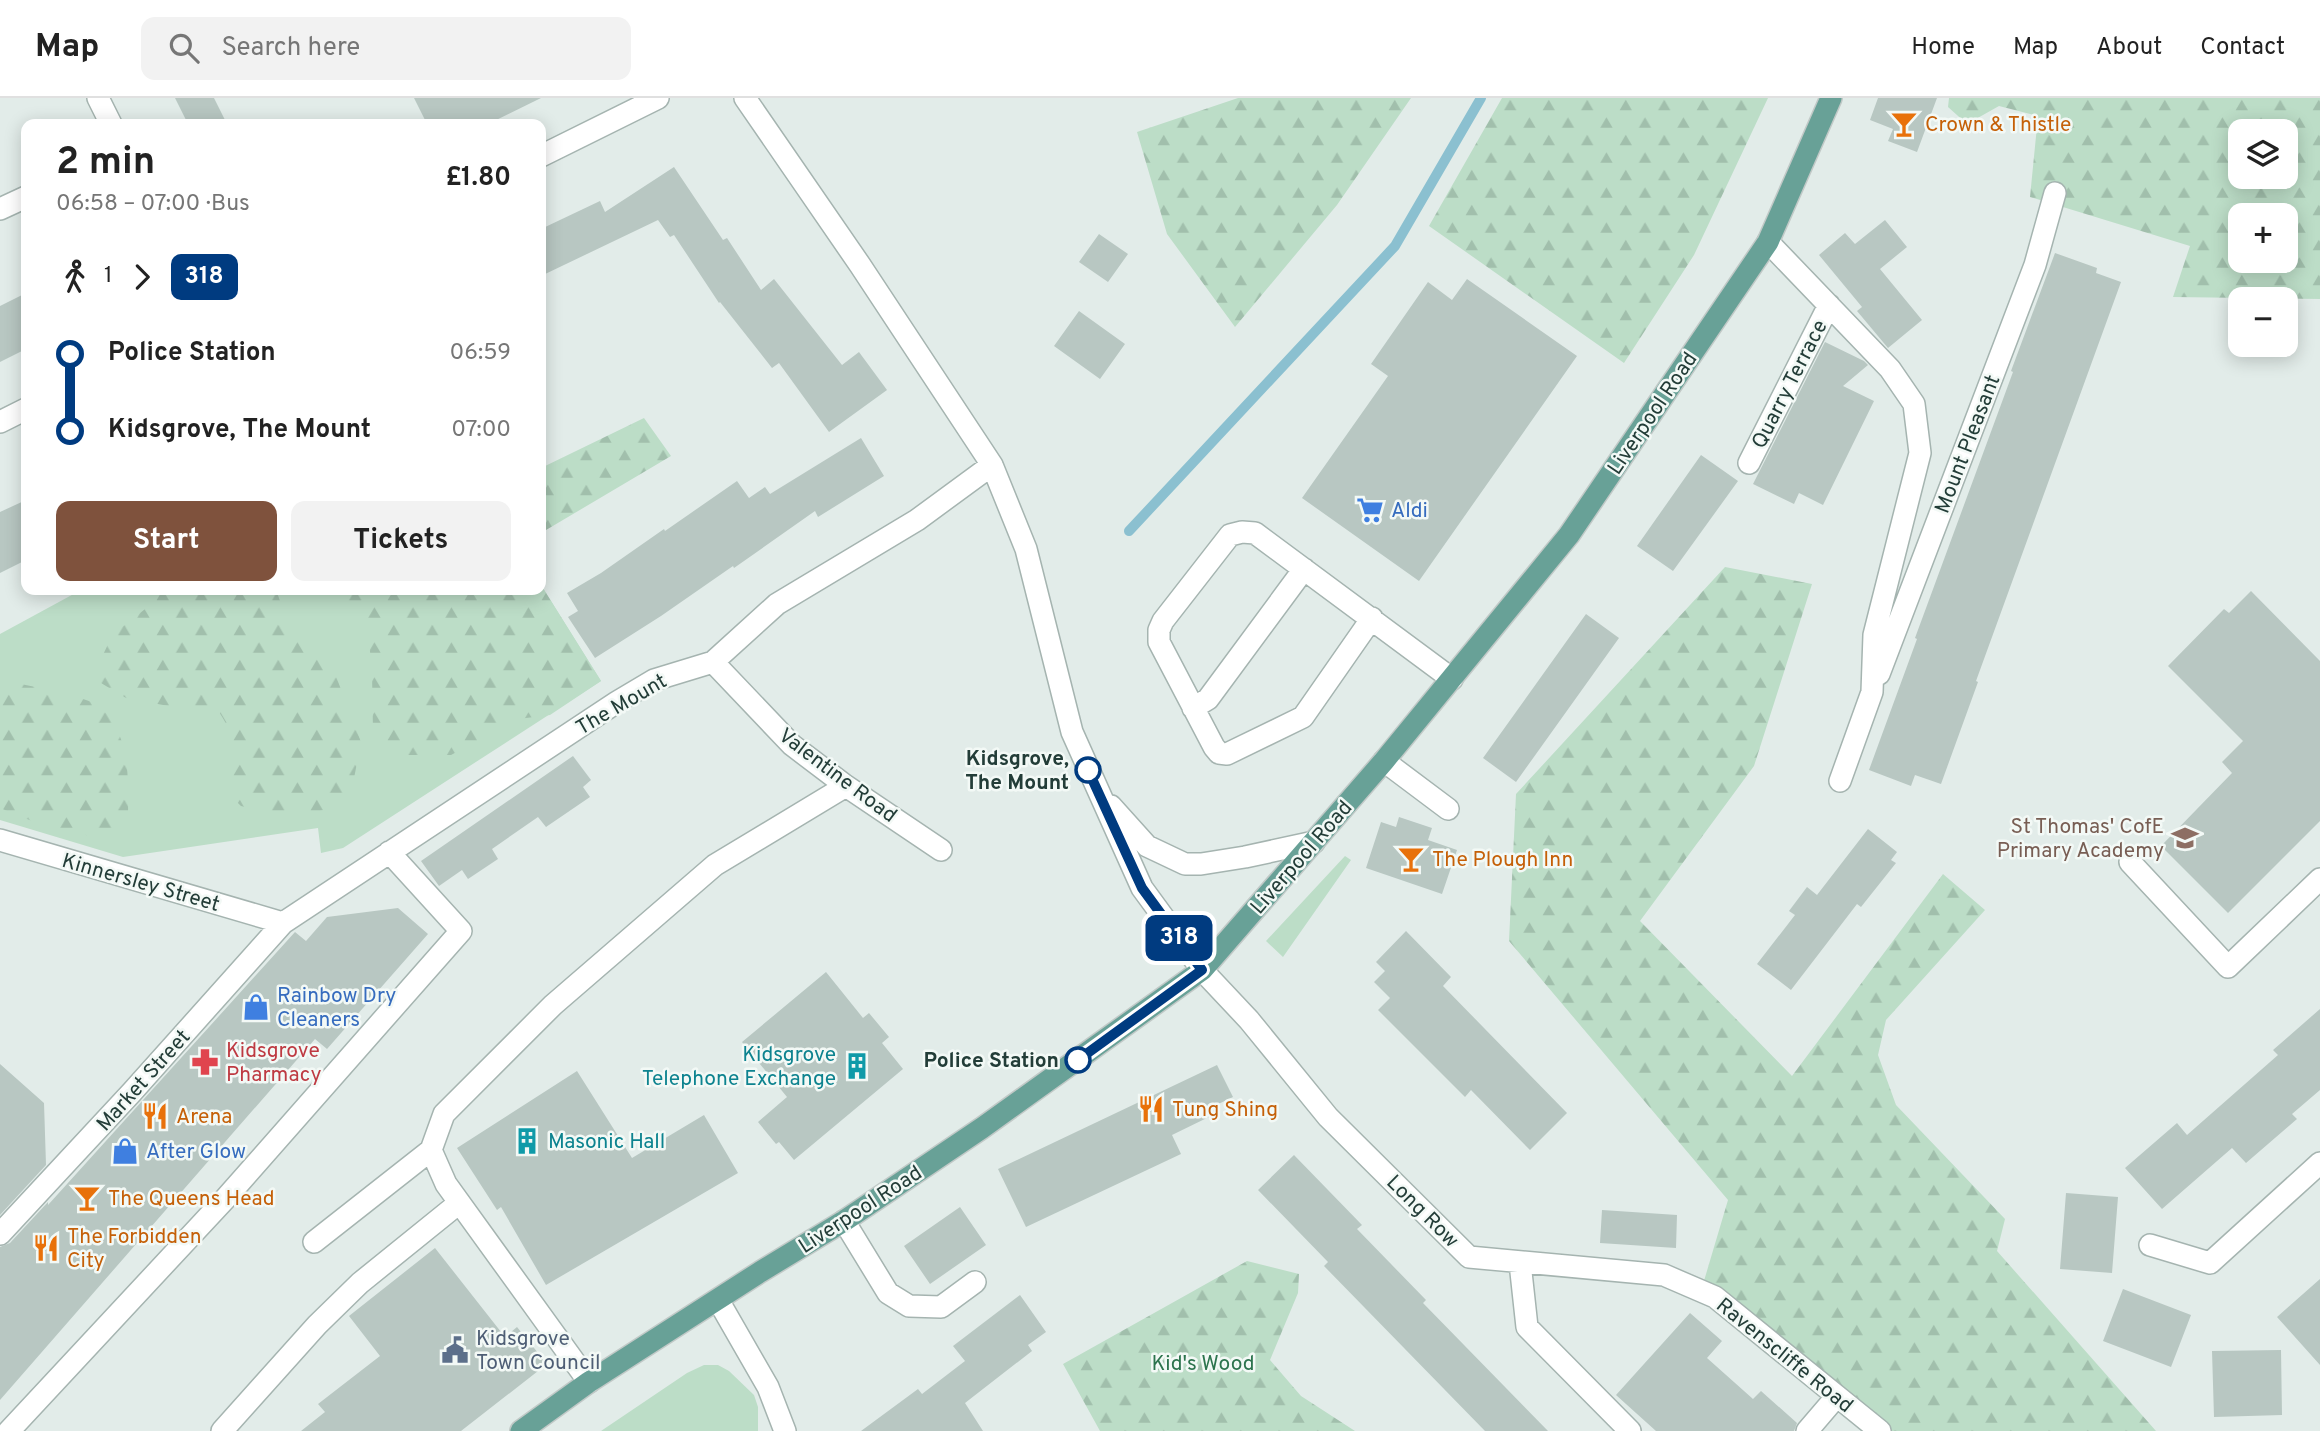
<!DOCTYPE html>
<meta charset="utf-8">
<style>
:root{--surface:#fff;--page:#f2f2f2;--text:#222;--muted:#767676;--line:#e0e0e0;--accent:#7f523d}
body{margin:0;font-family:Overpass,sans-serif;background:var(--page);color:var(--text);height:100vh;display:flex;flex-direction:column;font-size:26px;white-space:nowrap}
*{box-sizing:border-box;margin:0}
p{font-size:23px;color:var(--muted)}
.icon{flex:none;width:38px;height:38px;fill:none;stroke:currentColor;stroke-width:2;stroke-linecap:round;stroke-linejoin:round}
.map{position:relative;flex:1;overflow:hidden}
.sheet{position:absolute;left:21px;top:21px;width:525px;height:476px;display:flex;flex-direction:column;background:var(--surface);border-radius:14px;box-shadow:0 4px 18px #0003}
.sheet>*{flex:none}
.badge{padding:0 14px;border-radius:10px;font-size:24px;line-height:46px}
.controls{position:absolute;left:2228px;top:21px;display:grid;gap:14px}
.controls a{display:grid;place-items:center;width:70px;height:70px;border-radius:14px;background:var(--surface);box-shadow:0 4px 18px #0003;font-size:35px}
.map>.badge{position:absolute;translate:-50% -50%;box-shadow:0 0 0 4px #fff}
.legs{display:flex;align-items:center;gap:10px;height:77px;padding:0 35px;font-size:23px}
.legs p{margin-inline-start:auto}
.summary{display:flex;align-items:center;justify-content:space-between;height:119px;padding:0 35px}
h1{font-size:38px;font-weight:700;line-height:52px}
.primary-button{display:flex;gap:14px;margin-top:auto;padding:14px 35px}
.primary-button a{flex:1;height:80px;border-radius:14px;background:var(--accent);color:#fff;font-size:28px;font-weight:700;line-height:80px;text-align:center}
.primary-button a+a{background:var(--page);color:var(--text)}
ul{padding:0 35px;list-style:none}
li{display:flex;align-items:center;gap:24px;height:77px;font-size:26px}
li i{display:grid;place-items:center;width:10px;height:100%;margin:0 9px;background:currentColor}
li i::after{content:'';width:18px;height:18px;margin:-9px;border:5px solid;border-radius:50%;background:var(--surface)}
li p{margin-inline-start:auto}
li:first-child i{background:linear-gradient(#0000 50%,currentColor 0)}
li:last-child i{background:linear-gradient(currentColor 50%,#0000 0)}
header{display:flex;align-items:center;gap:42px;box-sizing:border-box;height:98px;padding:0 35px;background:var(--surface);border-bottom:2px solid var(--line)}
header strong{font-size:33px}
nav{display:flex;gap:38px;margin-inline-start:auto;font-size:24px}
.search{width:490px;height:63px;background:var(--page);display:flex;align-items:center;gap:18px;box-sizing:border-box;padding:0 24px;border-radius:14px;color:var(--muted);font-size:26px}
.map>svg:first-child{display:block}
.green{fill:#bcddc7}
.forest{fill:url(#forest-firs);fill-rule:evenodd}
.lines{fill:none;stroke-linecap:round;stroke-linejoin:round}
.stream{stroke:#8bc0d0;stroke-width:10}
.building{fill:#b8c7c2}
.minor-casing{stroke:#a5b4b0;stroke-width:24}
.major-casing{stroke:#c1c9c7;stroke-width:24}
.minor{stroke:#fff;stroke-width:21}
.major{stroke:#68a197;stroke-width:21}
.line-1-casing{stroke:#fff;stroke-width:16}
.line-1{stroke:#003b80;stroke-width:10}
.stop-1-dot{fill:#fff;stroke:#003b80;stroke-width:3.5}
.labels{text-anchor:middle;stroke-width:5;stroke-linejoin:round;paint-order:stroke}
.food-label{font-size:21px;fill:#c56008;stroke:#f3f9f6;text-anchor:start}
.street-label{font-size:21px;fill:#233d38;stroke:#f3f9f6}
.shop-label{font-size:21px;fill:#366cbe;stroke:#f3f9f6;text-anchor:start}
.stop-label{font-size:21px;font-weight:bold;fill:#233d38;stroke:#f3f9f6;text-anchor:end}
.education-label{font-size:21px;fill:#785e54;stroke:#f3f9f6;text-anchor:end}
.health-label{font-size:21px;fill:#be3a42;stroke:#f3f9f6;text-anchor:start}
.culture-label{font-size:21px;fill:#0d838f;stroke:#f3f9f6;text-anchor:end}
.service-label{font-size:21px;fill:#4e5e75;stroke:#f3f9f6;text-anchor:start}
.park-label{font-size:21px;fill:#2d744e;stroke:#f3f9f6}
</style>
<header>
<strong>Map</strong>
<div class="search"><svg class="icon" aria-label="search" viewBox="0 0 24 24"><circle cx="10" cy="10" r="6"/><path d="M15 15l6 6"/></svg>Search here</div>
<nav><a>Home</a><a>Map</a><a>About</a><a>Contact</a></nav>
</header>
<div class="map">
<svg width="2320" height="1333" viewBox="0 0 2320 1333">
<defs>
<pattern id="forest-firs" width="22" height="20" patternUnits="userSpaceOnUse" patternTransform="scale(1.75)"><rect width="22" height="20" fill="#bcddc7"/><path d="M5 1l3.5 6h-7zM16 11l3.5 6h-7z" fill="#a1bfac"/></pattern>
</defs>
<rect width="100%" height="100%" fill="#e2ece9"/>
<path class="green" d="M541 487 601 583 343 750 321 755 318 730 123 759 0 722V536L81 492H541Z
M1345 758 1351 762 1283 859 1266 843Z
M704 1267H718L729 1273 754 1297 758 1309V1333H601L687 1275Z"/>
<path class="forest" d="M1238 0H1411L1337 107 1235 229 1167 136 1137 34Z
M1502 0H1768L1694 157 1624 265 1429 128Z
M1949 0H2320V201L2173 199 2190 148 2030 99 2038 18 1999 8 1967 26 1948 9ZM2240 33H2286V79H2240ZM2240 117H2286V163H2240Z
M644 320 671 358 541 435V370Z
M1725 469 1812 486 1754 668 1640 823 1792 978 1943 776 1985 812 1886 922 1878 957 1896 1007 2005 1121 1997 1153 2156 1333H1880L1701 1193 1728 1102 1509 843 1516 696Z
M541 487 601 583 550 617 518 621 451 657H404L373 634 372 575 368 532 353 507 337 492H541Z
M157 492H276L290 530 334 573 361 644 351 696 324 712 289 720 241 708C215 686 237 657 230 635 228 627 221 618 217 610H179L126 600 101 585 99 565 113 536 149 508Z
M0 582C19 586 89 598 100 609 132 638 128 683 128 722L97 740 32 723 0 710Z
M1247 1163 1299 1176 1298 1195 1270 1262 1301 1298 1355 1333H1100L1063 1266Z"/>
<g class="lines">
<path class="stream" d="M1129 433 1395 148 1481 0"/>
</g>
<path class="building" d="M175 0H214L227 26H188Z
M414 0H541L488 26H427Z
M1878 0H1937L1917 54 1888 43 1893 31 1870 22Z
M674 69 723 142 727 140 761 192 774 181 842 267 859 254 887 292 829 334 779 265 772 270 720 204 719 205 674 137 670 139 658 122 541 178V131L600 103 605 114Z
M1885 122 1907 149 1880 171 1922 222 1888 250 1857 213 1862 209 1819 157 1845 135 1855 146Z
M1099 136 1128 156 1108 184 1079 164Z
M2055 155 2097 170 2096 175 2121 184 1976 583 1978 584 1941 686 1915 677 1911 688 1869 672 1917 541 1915 540 2013 274 2011 273Z
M1467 181 1577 258 1419 483 1302 400 1388 278 1371 266 1428 184 1452 202Z
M26 195V251L0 264V208Z
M1079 213 1125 246 1100 281 1054 248Z
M1825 244 1864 263 1868 267 1843 288 1874 303 1823 407 1799 395 1794 406 1753 386Z
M861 340 884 378 818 419 815 413 734 470 733 468 661 518 595 560 568 519 578 513 567 495 601 475 664 431 665 433 737 383 749 400 765 389 770 396Z
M1701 357 1738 383 1673 473 1637 448Z
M26 402V462L0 475V414Z
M2251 493 2320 563V723L2228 815 2161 748 2232 675 2222 664 2243 643 2168 568 2224 511 2229 515Z
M1586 516 1619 540 1516 684 1483 660Z
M573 658 591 682 583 689 590 699 546 729 538 719 492 751 498 761 468 781 462 772 439 788 421 763Z
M1399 719 1432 730 1428 742 1457 752 1442 796 1366 770 1381 724 1396 729Z
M1868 731 1897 754 1891 762 1896 765 1861 809 1857 806 1791 892 1757 866 1795 817 1789 813 1807 789 1817 797Z
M398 810 428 836 327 951 315 941 0 1302V1149L10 1145 48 1104V1107L295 834 306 843 327 819Z
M1406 833 1451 879 1443 888 1567 1015 1530 1052 1471 992 1465 999 1378 912 1390 900 1374 884 1385 873 1376 864Z
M826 874 863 920 869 915 889 939 882 945 903 971 794 1062 779 1044 776 1046 758 1024 787 999 742 944Z
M2320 911V992L2292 1016 2297 1021 2246 1065 2232 1050 2162 1111 2125 1070 2177 1025 2187 1037 2278 957 2273 952Z
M0 966 44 1005 46 1067 0 1117Z
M1217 967 1233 999 1212 1009 1215 1016 1172 1037 1181 1056 1026 1129 998 1071Z
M577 973 632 1060 704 1017 738 1075 546 1187 501 1109 497 1112 457 1050Z
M1294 1057 1362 1127 1357 1131 1426 1202 1423 1205 1548 1333H1485L1324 1168 1328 1164 1258 1092Z
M2066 1095 2118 1099 2112 1175 2060 1171Z
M960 1109 986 1147 930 1186 904 1148Z
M1602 1112 1677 1117 1676 1150 1600 1145Z
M435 1150 505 1239 517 1229 547 1266 461 1333H301L325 1314 318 1306 380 1258 349 1218Z
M2320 1181V1267L2277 1219Z
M2123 1191 2191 1217 2171 1269 2103 1243Z
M1020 1197 1046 1234 1028 1247 1032 1253 965 1305 983 1333H861L918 1291 922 1296 965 1263 953 1248Z
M1690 1215 1722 1243 1707 1260 1753 1301 1761 1293 1797 1325 1794 1333H1656L1616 1297Z
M2281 1252 2282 1317 2214 1319 2212 1253Z"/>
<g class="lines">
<defs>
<path id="minor" d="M98 0 111 26
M745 0 860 167 992 367 1026 451 1072 634 1142 790 1202 872 1249 922 1328 1019 1469 1159 1664 1177 1715 1199 1880 1333
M541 58 658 0
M0 111 26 99
M1768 144 1890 271 1914 306 1920 355 1874 537 1872 594 1840 683
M0 324 26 311
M1749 365 1829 207
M1372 520 1303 619 1227 656 1219 655 1214 649 1159 544V532L1163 523 1230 437 1242 434 1255 435 1452 581
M713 564 792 647 846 688 941 752
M1879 576 2035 167 2055 95
M1193 610 1208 601 1304 471
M1384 663 1448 711
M1111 708 1147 748 1185 766H1201L1245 759 1314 744
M0 742 283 825
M2130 764 2228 869 2320 781
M844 1123 888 1195 909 1208 941 1209 975 1184
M0 1136 132 994 283 825 617 604 654 582 713 564 777 506 917 422 992 367
M314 1144 431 1052
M2150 1147 2210 1165 2320 1065
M1520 1165 1527 1229 1630 1333
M718 1202 768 1289 785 1333
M589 1284 446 1086 431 1052 444 1016 553 907 715 767 846 688
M9 1333 225 1101 461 833 389 754
M222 1333 317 1227 360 1185 459 1105
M1807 1333 1837 1298"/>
<path id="major" d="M521 1333 589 1284 760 1174 844 1123 982 1030 1202 872 1384 663 1569 437 1768 144 1831 0"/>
</defs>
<use href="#minor" class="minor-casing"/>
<use href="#major" class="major-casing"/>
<use href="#minor" class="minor"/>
<use href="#major" class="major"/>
</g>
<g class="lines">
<defs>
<path id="line-1" d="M1078 962 1202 872 1142 790 1088 672"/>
</defs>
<use href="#line-1" class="line-1-casing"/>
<use href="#line-1" class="line-1"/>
</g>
<defs>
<symbol id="bar-bare" viewBox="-9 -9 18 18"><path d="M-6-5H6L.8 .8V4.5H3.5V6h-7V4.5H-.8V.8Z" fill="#e8710a" stroke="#f3f9f6" stroke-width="2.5" paint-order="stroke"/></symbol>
<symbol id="supermarket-bare" viewBox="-9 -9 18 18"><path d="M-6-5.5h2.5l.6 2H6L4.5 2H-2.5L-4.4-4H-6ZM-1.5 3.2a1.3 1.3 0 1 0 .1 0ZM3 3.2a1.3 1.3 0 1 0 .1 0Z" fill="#3f7fe0" stroke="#f3f9f6" stroke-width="2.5" paint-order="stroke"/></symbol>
<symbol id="school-bare" viewBox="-9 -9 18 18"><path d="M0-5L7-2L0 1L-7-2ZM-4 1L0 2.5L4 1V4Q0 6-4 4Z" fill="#8d6e63" stroke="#f3f9f6" stroke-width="2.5" paint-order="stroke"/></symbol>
<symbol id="shop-bare" viewBox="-9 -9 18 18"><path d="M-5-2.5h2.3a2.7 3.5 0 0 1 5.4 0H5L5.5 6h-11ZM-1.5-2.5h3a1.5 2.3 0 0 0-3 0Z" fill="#3f7fe0" stroke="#f3f9f6" stroke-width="2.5" paint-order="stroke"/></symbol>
<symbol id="pharmacy-bare" viewBox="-9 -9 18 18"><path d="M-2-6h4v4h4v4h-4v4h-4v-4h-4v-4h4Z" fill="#e0444e" stroke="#f3f9f6" stroke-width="2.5" paint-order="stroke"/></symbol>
<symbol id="building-bare" viewBox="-9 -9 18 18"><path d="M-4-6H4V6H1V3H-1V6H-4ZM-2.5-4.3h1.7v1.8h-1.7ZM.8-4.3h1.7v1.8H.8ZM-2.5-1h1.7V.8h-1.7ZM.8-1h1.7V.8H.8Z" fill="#0f9aa8" stroke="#f3f9f6" stroke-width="2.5" paint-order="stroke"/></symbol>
<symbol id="restaurant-bare" viewBox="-9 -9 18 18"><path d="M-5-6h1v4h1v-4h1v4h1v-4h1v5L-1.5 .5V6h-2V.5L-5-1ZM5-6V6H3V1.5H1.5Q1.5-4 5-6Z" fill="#e8710a" stroke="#f3f9f6" stroke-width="2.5" paint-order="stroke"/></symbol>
<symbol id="civic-bare" viewBox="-9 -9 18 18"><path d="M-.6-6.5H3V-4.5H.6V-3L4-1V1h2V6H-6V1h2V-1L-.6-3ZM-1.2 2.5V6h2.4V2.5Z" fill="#5c6f8a" stroke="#f3f9f6" stroke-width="2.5" paint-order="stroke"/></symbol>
</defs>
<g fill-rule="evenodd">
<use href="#bar-bare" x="1885" y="7" width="38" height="38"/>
<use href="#supermarket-bare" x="1351" y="393" width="38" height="38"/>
<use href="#school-bare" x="2166" y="721" width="38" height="38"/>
<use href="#bar-bare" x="1392" y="742" width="38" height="38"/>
<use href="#shop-bare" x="237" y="890" width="38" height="38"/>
<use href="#pharmacy-bare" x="186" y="945" width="38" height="38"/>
<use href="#building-bare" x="838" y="949" width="38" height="38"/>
<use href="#restaurant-bare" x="1132" y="992" width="38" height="38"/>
<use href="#restaurant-bare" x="136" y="999" width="38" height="38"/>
<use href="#building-bare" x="508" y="1024" width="38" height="38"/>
<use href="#shop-bare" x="106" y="1034" width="38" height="38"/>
<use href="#bar-bare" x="68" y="1081" width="38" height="38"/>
<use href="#restaurant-bare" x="27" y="1131" width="38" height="38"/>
<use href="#civic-bare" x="436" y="1233" width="38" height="38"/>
</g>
<g class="stop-1-dot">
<circle cx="1088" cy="672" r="12"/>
<circle cx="1078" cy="962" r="12"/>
</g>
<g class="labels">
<g class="food-label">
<text x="1925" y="33">Crown &amp; Thistle</text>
<text x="1432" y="768">The Plough Inn</text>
<text x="1172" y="1018">Tung Shing</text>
<text x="176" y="1025">Arena</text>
<text x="108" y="1107">The Queens Head</text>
<text x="67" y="1145">The Forbidden<tspan x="67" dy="24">City</tspan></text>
</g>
<g class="street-label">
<text transform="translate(1789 286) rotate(-63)" y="7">Quarry Terrace</text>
<text transform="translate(1652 315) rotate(-56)" y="7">Liverpool Road</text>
<text transform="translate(1967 346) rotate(-69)" y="7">Mount Pleasant</text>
<text transform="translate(621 606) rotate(-30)" y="7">The Mount</text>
<text transform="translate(838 677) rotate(37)" y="7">Valentine Road</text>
<text transform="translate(1301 759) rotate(-49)" y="7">Liverpool Road</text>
<text transform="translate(141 784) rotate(16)" y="7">Kinnersley Street</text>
<text transform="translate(143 982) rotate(-48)" y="7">Market Street</text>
<text transform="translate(860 1111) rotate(-33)" y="7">Liverpool Road</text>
<text transform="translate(1423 1113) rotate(45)" y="7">Long Row</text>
<text transform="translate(1785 1257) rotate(39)" y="7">Ravenscliffe Road</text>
</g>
<g class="shop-label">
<text x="1391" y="419">Aldi</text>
<text x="277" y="904">Rainbow Dry<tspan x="277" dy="24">Cleaners</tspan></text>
<text x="146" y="1060">After Glow</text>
</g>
<g class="stop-label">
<text x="1069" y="667">Kidsgrove,<tspan x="1069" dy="24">The Mount</tspan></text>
<text x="1059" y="969">Police Station</text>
</g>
<g class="education-label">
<text x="2164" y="735">St Thomas' CofE<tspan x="2164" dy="24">Primary Academy</tspan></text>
</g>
<g class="health-label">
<text x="226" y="959">Kidsgrove<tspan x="226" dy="24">Pharmacy</tspan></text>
</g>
<g class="culture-label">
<text x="836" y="963">Kidsgrove<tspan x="836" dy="24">Telephone Exchange</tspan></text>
<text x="548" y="1050" text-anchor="start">Masonic Hall</text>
</g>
<g class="service-label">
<text x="476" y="1247">Kidsgrove<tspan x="476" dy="24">Town Council</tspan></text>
</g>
<g class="park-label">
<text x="1203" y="1272">Kid's Wood</text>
</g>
</g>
</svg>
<div class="controls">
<a><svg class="icon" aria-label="layers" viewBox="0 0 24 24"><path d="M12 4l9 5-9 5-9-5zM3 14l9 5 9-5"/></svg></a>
<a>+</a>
<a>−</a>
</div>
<b class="badge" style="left:1179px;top:840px;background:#003b80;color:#fff">318</b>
<section class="sheet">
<div class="summary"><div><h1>2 min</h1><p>06:58 – 07:00 · Bus</p></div><b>£1.80</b></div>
<div class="legs"><svg class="icon" aria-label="walk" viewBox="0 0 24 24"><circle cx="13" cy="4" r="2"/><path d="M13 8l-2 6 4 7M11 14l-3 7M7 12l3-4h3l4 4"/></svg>1<svg class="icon" aria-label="forward" viewBox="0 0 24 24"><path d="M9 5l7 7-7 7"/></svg><b class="badge" style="background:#003b80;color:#fff">318</b></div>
<ul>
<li><i style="color:#003b80"></i><b>Police Station</b><p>06:59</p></li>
<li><i style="color:#003b80"></i><b>Kidsgrove, The Mount</b><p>07:00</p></li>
</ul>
<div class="primary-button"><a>Start</a><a>Tickets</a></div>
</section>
</div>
